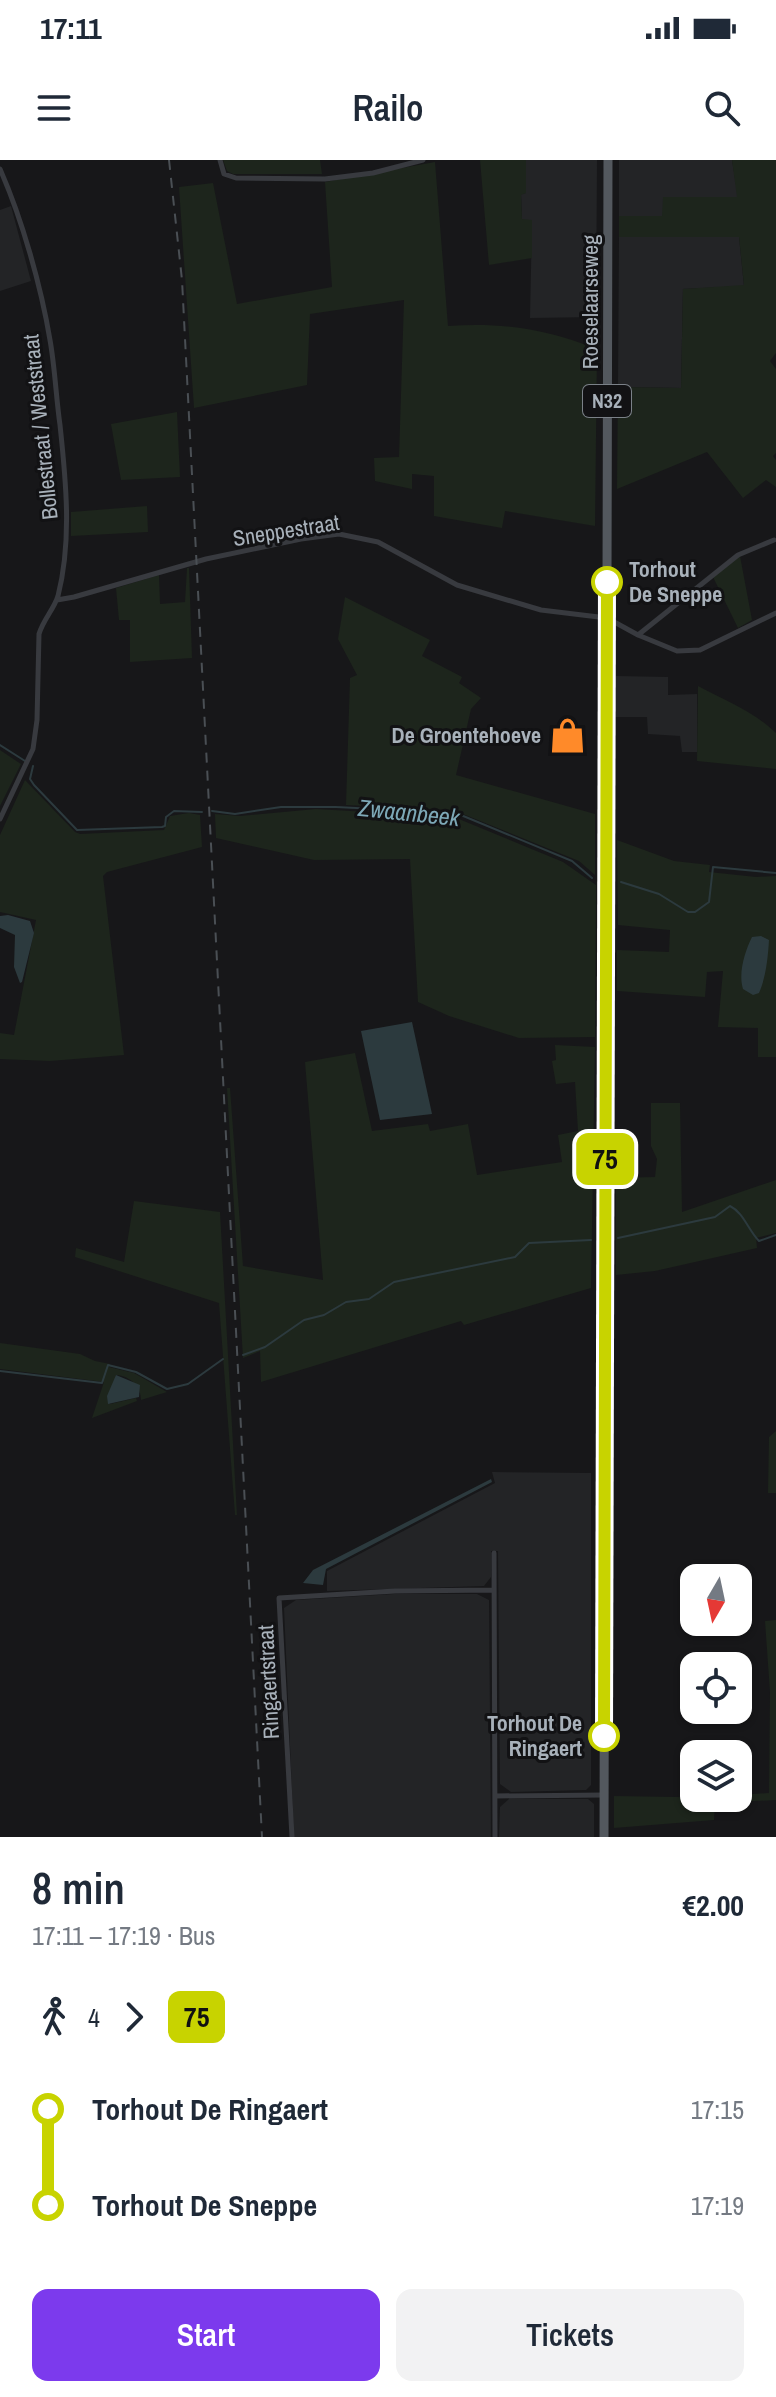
<!DOCTYPE html>
<meta charset="utf-8">
<style>
:root{--surface:#fff;--page:#f2f2f3;--text:#1f2937;--muted:#747a83;--accent:#7c3aed}
body{margin:0;font-family:"Archivo Narrow",sans-serif;background:var(--page);color:var(--text);height:100vh;display:flex;flex-direction:column;font-size:30px;white-space:nowrap}
*{box-sizing:border-box;margin:0}
p{font-size:26px;color:var(--muted)}
.icon{flex:none;width:44px;height:44px;fill:none;stroke:currentColor;stroke-width:2;stroke-linecap:round;stroke-linejoin:round}
.map{position:relative;height:1677px;overflow:hidden}
.details{display:flex;flex-direction:column;background:var(--surface);flex:1}
.details>*{flex:none}
.badge{padding:0 16px;border-radius:12px;font-size:28px;line-height:52px}
.needle{width:52px;rotate:189deg}
.fabs{position:absolute;left:680px;top:1404px;display:grid;gap:16px}
.fabs a{display:grid;place-items:center;width:72px;height:72px;border-radius:16px;background:var(--surface);box-shadow:0 2px 6px #0004;font-size:40px}
.map>.badge{position:absolute;translate:-50% -50%;box-shadow:0 0 0 4px #fff}
.legs{display:flex;align-items:center;gap:12px;height:88px;padding:0 32px;font-size:26px}
.legs p{margin-inline-start:auto}
.overview{display:flex;align-items:center;justify-content:space-between;height:136px;padding:0 32px}
h1{font-size:44px;font-weight:600;line-height:60px}
.button{display:flex;gap:16px;margin-top:auto;padding:16px 32px}
.button a{flex:1;height:92px;border-radius:16px;background:var(--accent);color:#fff;font-size:32px;font-weight:600;line-height:92px;text-align:center}
.button a+a{background:var(--page);color:var(--text)}
ul{padding:0 32px;list-style:none}
li{display:flex;align-items:center;gap:28px;height:96px;font-size:30px}
li i{display:grid;place-items:center;width:12px;height:100%;margin:0 10px;background:currentColor}
li i::after{content:'';width:20px;height:20px;margin:-10px;border:6px solid;border-radius:50%;background:var(--surface)}
li p{margin-inline-start:auto}
li:first-child i{background:linear-gradient(#0000 50%,currentColor 0)}
li:last-child i{background:linear-gradient(currentColor 50%,#0000 0)}
.status{display:flex;justify-content:space-between;align-items:center;height:56px;padding:0 40px;background:var(--surface);direction:ltr}
.status svg{height:22px;fill:currentColor}
header{display:flex;justify-content:space-between;align-items:center;height:104px;padding:0 32px;background:var(--surface);font-size:36px;font-weight:600}
.map>svg:first-child{display:block}
.built{fill:#232426}
.green{fill:#1d251c}
.water{fill:#2c3a3e}
.lines{fill:none;stroke-linecap:round;stroke-linejoin:round}
.stream{stroke:#2c3a3e;stroke-width:2}
.minor{stroke:#383a3f;stroke-width:5}
.primary{stroke:#53585e;stroke-width:9}
.rail{stroke:#4a4f54;stroke-width:2;stroke-dasharray:10 8;stroke-linecap:butt}
.line-1-casing{stroke:#fff;stroke-width:18}
.line-1{stroke:#c8d300;stroke-width:12}
.stop-1-dot{fill:#fff;stroke:#c8d300;stroke-width:4}
.labels{text-anchor:middle;stroke-width:6;stroke-linejoin:round;paint-order:stroke}
.shield{fill:#121214;stroke:#7b8188;stroke-width:2}
.shield-label{font-size:20px;font-weight:bold;fill:#a8b1ba}
.street-label{font-size:22px;fill:#a8b1ba;stroke:#121214}
.stop-label{font-size:22px;font-weight:bold;fill:#a8b1ba;stroke:#121214;text-anchor:start}
.poi-label{font-size:22px;font-weight:bold;fill:#a8b1ba;stroke:#121214;text-anchor:end}
.water-label{font-size:24px;font-style:italic;fill:#7da8b7;stroke:#121214}
</style>
<div class="status"><b>17:11</b><svg viewBox="0 0 49 12"><path d="M0 12V9h3v3zM5 12V6h3v6zM10 12V3h3v9zM15 12V0h3v12zM26 1h20v11H26zM47 4h2v5h-2z"/></svg></div>
<header><svg class="icon" aria-label="menu" viewBox="0 0 24 24"><path d="M4 6h16M4 12h16M4 18h16"/></svg>Railo<svg class="icon" aria-label="search" viewBox="0 0 24 24"><circle cx="10" cy="10" r="6"/><path d="M15 15l6 6"/></svg></header>
<div class="map">
<svg width="776" height="1677" viewBox="0 0 776 1677">
<rect width="100%" height="100%" fill="#171719"/>
<path class="built" d="M526 0H597L596 157 530 158 532 61 522 60 521 34 526 33Z
M619 0H732L738 37H663V57L619 56Z
M11 46 31 121 0 131V50Z
M619 77H739L744 126 683 129 681 228 618 227Z
M616 516 668 517V535L697 534V592H682L680 576 648 574 647 557H615Z
M492 1312 591 1313V1625L586 1630 511 1632 500 1624 498 1391H491V1417L484 1426 327 1431V1411L495 1323Z
M394 1434H477L489 1440 491 1677H294L284 1448 296 1440Z
M509 1639H588L594 1644V1677H499L500 1647Z"/>
<path class="green" d="M223 0H320L322 14H233L227 11Z
M480 0H526V33L521 35 522 59 532 60V98L489 105Z
M732 0H776V193L770 201 776 209V293L773 296 776 300V327L766 320 743 338 707 292 617 329 618 227 681 228 683 129 744 125 739 77H619V56H662L663 37H737Z
M435 2 448 166C502 162 546 169 597 189L595 366 505 351 502 368 434 356V316L412 314V329L375 321 374 298 399 297 404 140 310 154 307 225 194 248 179 27 213 23 237 144 332 127 325 22Z
M177 252 180 317 121 320 111 264Z
M147 346 148 372 71 376V352Z
M740 396 752 460 738 468 713 417Z
M187 408H189L192 498 130 502V460H119L116 428 159 415 160 444 185 442Z
M345 437 430 480 422 496 462 517 459 523 481 538 471 549 456 615 595 654V715L579 701 453 650 346 645 350 518 357 515 338 479Z
M698 526C724 540 755 552 776 573V609L697 601Z
M0 590 21 604 0 646Z
M25 620 75 672 80 674 164 670 170 656 189 653 200 655 202 687 107 712 103 716 124 895 50 901 0 899V873L14 875 36 760 0 752V675Z
M316 649 454 657 563 702 596 725 595 877 519 878 449 856 418 842 410 699 314 700 216 678 215 654 240 656Z
M617 680 674 701 710 705 709 712 756 717 776 716V897H758V868L718 867 723 811 707 812 705 837 617 831V790L669 792 670 770 618 765Z
M555 885 595 887 591 1128 464 1165 461 1161 261 1222 260 1191 243 1198 227 928H230L243 1106 323 1120 305 902 355 893 372 971 428 964 430 971 468 964 477 1015 562 1002 558 975 578 971 575 922 556 924 552 901 556 900Z
M651 943H680L682 1052 776 1020V1073L756 1078 757 1088 655 1111 616 1115V1018L655 1017 657 999 651 986Z
M134 1041 220 1052 237 1355H235L219 1143 75 1097 76 1088 124 1102Z
M0 1183 80 1194 95 1201 110 1204 109 1207 134 1213 167 1232 141 1240C141 1226 130 1216 116 1215L110 1244 136 1238 137 1241 92 1258 104 1222 0 1209Z
M776 1271V1333H768L769 1277Z
M776 1460V1640L715 1643 714 1660 614 1668V1636L738 1638V1635L769 1633 770 1532 765 1461Z"/>
<path class="water" d="M8 755 30 761 34 773 22 822 20 823 14 807 15 775 0 768V756Z
M761 776 769 780C768 797 766 817 759 833L753 835 743 829C738 813 745 791 752 777Z
M412 862 432 954 380 960 361 871Z
M116 1215 140 1225 139 1237 108 1244 107 1236Z
M491 1319 492 1322 326 1409 323 1425 303 1423 313 1410Z"/>
<g class="lines">
<path class="stream" d="M0 585 25 601
M33 606 30 619 34 625 77 670 162 667 165 666 166 657 174 651 202 652
M212 651 235 654 281 647H336L456 653 572 701 592 718
M621 722 659 734 688 752H695L709 742 713 707 776 713
M618 1078 715 1057 730 1046C744 1053 748 1070 759 1081L776 1075
M243 1195 265 1187 304 1160 324 1155 346 1142 369 1139 394 1122 515 1097 529 1083 591 1080
M0 1211 102 1223 108 1205 136 1212 167 1229 188 1224 223 1199"/>
<path class="minor" d="M220 0 224 14 236 18 325 19 373 13 423 0
M0 9C22 59 41 126 50 180 55 208 56 237 60 265 66 321 72 381 58 436 54 449 43 460 39 474L37 560 33 589 0 659
M57 440 74 437 206 399 301 379 339 374 378 382 457 425 541 450 607 458 638 475 677 491 700 490 776 453
M638 475 738 395 774 380
M494 1393 495 1677
M495 1636 603 1635
M292 1677 279 1438 395 1431 494 1430"/>
<path class="primary" d="M604 1677 608 0"/>
<path class="rail" d="M169 0 182 120 262 1677"/>
</g>
<g class="lines">
<defs>
<path id="line-1" d="M604 1576 607 422"/>
</defs>
<use href="#line-1" class="line-1-casing"/>
<use href="#line-1" class="line-1"/>
</g>
<defs>
<symbol id="shop-bare" viewBox="-9 -9 18 18"><path d="M-5-2.5h2.3a2.7 3.5 0 0 1 5.4 0H5L5.5 6h-11ZM-1.5-2.5h3a1.5 2.3 0 0 0-3 0Z" fill="#ff8a29" stroke="#121214" stroke-width="2.5" paint-order="stroke"/></symbol>
</defs>
<g fill-rule="evenodd">
<use href="#shop-bare" x="542" y="550" width="51" height="51"/>
</g>
<g class="stop-1-dot">
<circle cx="607" cy="422" r="14"/>
<circle cx="604" cy="1576" r="14"/>
</g>
<g class="labels">
<rect class="shield" x="583" y="225" width="48" height="32" rx="6"/>
<g class="shield-label">
<text x="607" y="248">N32</text>
</g>
<g class="street-label">
<text transform="translate(590 142) rotate(-90)" y="8">Roeselaarseweg</text>
<text transform="translate(40 267) rotate(-96)" y="8">Bollestraat / Weststraat</text>
<text transform="translate(286 370) rotate(-9)" y="8">Sneppestraat</text>
<text transform="translate(268 1522) rotate(-93)" y="8">Ringaertstraat</text>
</g>
<g class="stop-label">
<text x="629" y="417">Torhout<tspan x="629" dy="25">De Sneppe</tspan></text>
<text x="582" y="1571" text-anchor="end">Torhout De<tspan x="582" dy="25">Ringaert</tspan></text>
</g>
<g class="poi-label">
<text x="541" y="583">De Groentehoeve</text>
</g>
<g class="water-label">
<text transform="translate(409 653) rotate(6)" y="8">Zwaanbeek</text>
</g>
</g>
</svg>
<div class="fabs">
<a><svg class="needle" viewBox="-14 -14 28 28"><path d="M0-13l5 13h-10z" fill="#e53935"/><path d="M0 13l5-13h-10z" fill="#747a83"/></svg></a>
<a><svg class="icon" aria-label="locate" viewBox="0 0 24 24"><circle cx="12" cy="12" r="6"/><path d="M12 2v4M12 18v4M2 12h4M18 12h4"/></svg></a>
<a><svg class="icon" aria-label="layers" viewBox="0 0 24 24"><path d="M12 4l9 5-9 5-9-5zM3 14l9 5 9-5"/></svg></a>
</div>
<b class="badge" style="left:605px;top:999px;background:#c8d300;color:#111">75</b>
</div>
<section class="details">
<div class="overview"><div><h1>8 min</h1><p>17:11 – 17:19 · Bus</p></div><b>€2.00</b></div>
<div class="legs"><svg class="icon" aria-label="walk" viewBox="0 0 24 24"><circle cx="13" cy="4" r="2"/><path d="M13 8l-2 6 4 7M11 14l-3 7M7 12l3-4h3l4 4"/></svg>4<svg class="icon" aria-label="forward" viewBox="0 0 24 24"><path d="M9 5l7 7-7 7"/></svg><b class="badge" style="background:#c8d300;color:#111">75</b></div>
<ul>
<li><i style="color:#c8d300"></i><b>Torhout De Ringaert</b><p>17:15</p></li>
<li><i style="color:#c8d300"></i><b>Torhout De Sneppe</b><p>17:19</p></li>
</ul>
<div class="button"><a>Start</a><a>Tickets</a></div>
</section>
